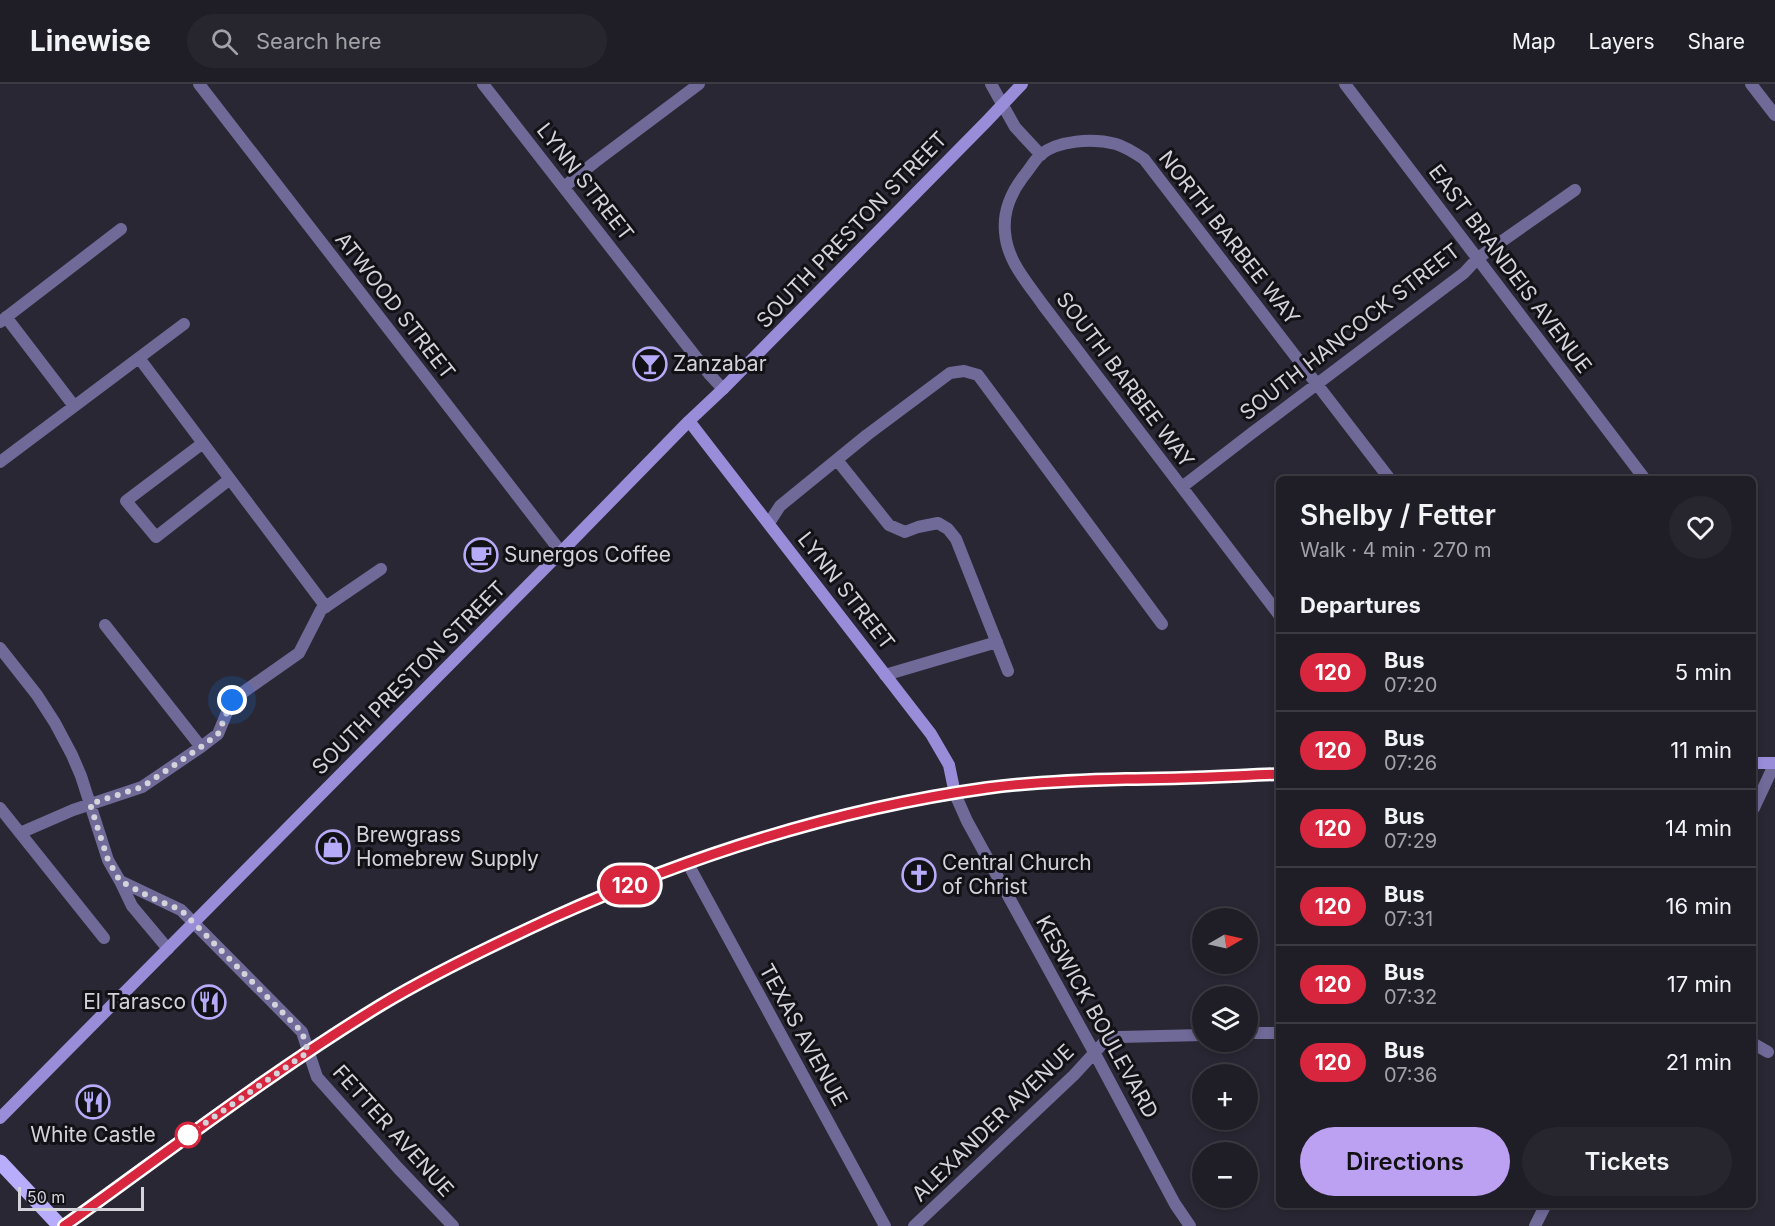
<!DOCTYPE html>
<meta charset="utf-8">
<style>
:root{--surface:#1f1d26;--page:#27262e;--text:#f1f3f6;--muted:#a1a2a7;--line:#3c3b43;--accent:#bca0f2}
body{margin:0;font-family:Inter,sans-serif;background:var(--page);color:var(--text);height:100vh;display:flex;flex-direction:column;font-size:22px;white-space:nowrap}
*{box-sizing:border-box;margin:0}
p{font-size:20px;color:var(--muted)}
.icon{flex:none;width:33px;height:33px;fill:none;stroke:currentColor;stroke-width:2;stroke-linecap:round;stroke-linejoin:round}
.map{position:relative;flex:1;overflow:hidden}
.side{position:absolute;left:1276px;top:392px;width:480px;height:732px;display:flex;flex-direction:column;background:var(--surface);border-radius:9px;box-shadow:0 3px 9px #0003,0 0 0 2px var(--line)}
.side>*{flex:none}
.badge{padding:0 12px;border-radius:20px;font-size:21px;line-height:39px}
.needle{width:39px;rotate:81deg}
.buttons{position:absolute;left:1192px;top:824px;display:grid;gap:12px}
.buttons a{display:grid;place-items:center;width:66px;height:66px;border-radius:50%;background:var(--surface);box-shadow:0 3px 9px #0003,0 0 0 2px var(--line);font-size:30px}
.scale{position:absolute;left:18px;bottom:15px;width:126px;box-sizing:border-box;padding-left:6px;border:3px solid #d4d3db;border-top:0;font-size:16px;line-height:21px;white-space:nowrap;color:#d4d3db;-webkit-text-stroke:4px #121116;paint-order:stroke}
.you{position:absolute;width:30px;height:30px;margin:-15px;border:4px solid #fff;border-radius:50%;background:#1a73e8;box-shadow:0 0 0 9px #1a73e833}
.map>.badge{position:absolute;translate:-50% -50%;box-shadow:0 0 0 3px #fff}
h2{padding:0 24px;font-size:22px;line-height:54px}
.round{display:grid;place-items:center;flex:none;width:63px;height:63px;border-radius:32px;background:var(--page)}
.head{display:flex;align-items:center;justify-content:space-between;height:102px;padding:0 24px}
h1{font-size:28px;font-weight:600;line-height:45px}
.cta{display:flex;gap:12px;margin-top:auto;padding:12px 24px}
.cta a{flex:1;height:69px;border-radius:36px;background:var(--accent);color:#111;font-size:24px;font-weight:600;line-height:69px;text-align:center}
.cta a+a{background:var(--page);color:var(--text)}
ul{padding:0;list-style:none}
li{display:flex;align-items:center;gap:18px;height:78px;padding:0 24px;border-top:2px solid var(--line)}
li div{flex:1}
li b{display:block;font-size:22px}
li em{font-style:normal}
li .badge{min-width:66px;font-weight:700;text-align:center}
header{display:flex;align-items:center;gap:36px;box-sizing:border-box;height:84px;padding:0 30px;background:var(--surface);border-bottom:2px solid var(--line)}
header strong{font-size:28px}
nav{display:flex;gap:33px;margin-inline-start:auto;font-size:21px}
.search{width:420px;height:54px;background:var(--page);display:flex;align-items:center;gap:15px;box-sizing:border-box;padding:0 21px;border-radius:33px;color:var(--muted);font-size:22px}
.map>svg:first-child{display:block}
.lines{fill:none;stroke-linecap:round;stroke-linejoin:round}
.minor{stroke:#706a99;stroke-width:12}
.secondary{stroke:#998dda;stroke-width:12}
.primary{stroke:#b8adfc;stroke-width:15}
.line-casing{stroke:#fff;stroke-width:14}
.line{stroke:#d7263d;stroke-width:9}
.walk{stroke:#d4d3db;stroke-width:6;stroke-dasharray:0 10.8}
.stop-dot{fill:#fff;stroke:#d7263d;stroke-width:3}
.labels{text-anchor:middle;stroke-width:6;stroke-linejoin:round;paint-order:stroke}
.street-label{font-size:21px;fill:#d4d3db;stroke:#121116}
.poi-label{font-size:21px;fill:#d4d3db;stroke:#121116;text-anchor:start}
</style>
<header>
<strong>Linewise</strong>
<div class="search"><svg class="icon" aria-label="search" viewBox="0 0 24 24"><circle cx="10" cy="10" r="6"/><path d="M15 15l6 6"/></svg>Search here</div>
<nav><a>Map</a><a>Layers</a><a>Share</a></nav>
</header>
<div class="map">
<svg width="1775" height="1142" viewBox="0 0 1775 1142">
<rect width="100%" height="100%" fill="#292733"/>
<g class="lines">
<path class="minor" d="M199 0 561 468
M483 0 710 291 723 305
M991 0 1015 43 1041 71
M1345 0 1644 394
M1751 0 1775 31
M564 103 595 78 699 0
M6 233 74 322
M0 238 121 145
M139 274 326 523
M203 359 126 417 156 453 230 395
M837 376 889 441 905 448 918 443 938 439 948 445 956 455 1008 587
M0 378 184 240
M1182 403 1252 349 1464 189 1478 174 1575 106
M769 439 780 422 867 351 950 289 964 287 978 291 1162 540
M1280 532 1043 221C1027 198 1007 177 1005 148 1003 128 1011 109 1023 93 1029 86 1034 77 1040 71 1058 56 1093 54 1116 60 1126 63 1135 69 1144 75L1389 394
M105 541 201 663
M0 564 37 611 55 639 72 671 81 692 108 776 120 797 181 826 302 948 317 993 398 1084 453 1142
M885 591 997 558
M955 710 967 737 1094 968 1175 1120 1190 1142
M0 724 104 854
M1754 724 1775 679
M20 749 73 726 142 703 201 663 218 650 232 616 299 569 321 526 381 485
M687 778 885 1142
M120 797 132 822 168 865
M1248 949H1280
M1754 960 1768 968
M914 1142 1074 991 1107 955 1119 953 1203 951
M1535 1142 1546 1120"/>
<path class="secondary" d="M689 337 931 650 949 681 955 710
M1754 679H1775
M0 1034 561 468 689 337 723 305 986 38 1022 0
M64 1142C168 1066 271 988 381 921 435 889 491 862 547 836 687 773 834 725 987 704 1033 698 1080 696 1126 695 1177 695 1228 692 1280 690"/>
<path class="primary" d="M0 1078 60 1142"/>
</g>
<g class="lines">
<defs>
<path id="line" d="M64 1142C169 1067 271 988 381 921 436 888 495 860 554 833 692 771 836 725 987 704 1033 698 1080 696 1126 695 1177 695 1228 692 1280 690"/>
</defs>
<use href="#line" class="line-casing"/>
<use href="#line" class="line"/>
<path class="walk" d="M188 1051 308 968 302 948 181 826 152 814 120 797 108 776 90 720 142 703 201 663 218 650 232 616"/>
</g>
<defs>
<symbol id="bar-ring" viewBox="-11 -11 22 22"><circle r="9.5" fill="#121116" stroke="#b6abf8" stroke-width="1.5"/><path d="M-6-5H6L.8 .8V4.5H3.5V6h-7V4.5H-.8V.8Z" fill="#b6abf8"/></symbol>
<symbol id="cafe-ring" viewBox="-11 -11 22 22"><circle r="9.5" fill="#121116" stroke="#b6abf8" stroke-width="1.5"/><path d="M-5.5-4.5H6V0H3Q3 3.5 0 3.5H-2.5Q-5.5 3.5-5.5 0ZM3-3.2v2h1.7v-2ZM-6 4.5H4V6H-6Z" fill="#b6abf8"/></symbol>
<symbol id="shop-ring" viewBox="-11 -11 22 22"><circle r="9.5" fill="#121116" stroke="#b6abf8" stroke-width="1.5"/><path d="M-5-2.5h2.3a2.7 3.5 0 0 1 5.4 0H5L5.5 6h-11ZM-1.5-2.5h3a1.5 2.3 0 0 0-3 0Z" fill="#b6abf8"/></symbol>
<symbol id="church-ring" viewBox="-11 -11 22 22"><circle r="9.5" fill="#121116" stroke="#b6abf8" stroke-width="1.5"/><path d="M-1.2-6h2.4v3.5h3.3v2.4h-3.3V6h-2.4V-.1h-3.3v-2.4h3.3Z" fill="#b6abf8"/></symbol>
<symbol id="restaurant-ring" viewBox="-11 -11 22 22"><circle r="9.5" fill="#121116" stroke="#b6abf8" stroke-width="1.5"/><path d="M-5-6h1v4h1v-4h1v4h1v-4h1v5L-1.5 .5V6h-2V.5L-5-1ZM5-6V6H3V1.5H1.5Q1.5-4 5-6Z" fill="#b6abf8"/></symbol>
</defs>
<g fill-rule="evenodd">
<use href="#bar-ring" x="631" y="261" width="38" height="38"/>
<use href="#cafe-ring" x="462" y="452" width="38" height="38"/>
<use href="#shop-ring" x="314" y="744" width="38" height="38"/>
<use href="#church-ring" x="900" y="772" width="38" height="38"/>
<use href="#restaurant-ring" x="190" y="899" width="38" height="38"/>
<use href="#restaurant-ring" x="74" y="999" width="38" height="38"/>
</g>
<circle class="stop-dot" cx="188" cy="1051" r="12"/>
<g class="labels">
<g class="street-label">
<text transform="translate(585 98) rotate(52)" y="7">LYNN STREET</text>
<text transform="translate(852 146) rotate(-46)" y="7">SOUTH PRESTON STREET</text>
<text transform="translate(1229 154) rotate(52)" y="7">NORTH BARBEE WAY</text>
<text transform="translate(1510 185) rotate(53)" y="7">EAST BRANDEIS AVENUE</text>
<text transform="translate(395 222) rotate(52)" y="7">ATWOOD STREET</text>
<text transform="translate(1350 248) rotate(-38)" y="7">SOUTH HANCOCK STREET</text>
<text transform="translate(1125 296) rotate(53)" y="7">SOUTH BARBEE WAY</text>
<text transform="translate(846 507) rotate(52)" y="7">LYNN STREET</text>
<text transform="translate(409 594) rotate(-45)" y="7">SOUTH PRESTON STREET</text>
<text transform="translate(1097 933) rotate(61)" y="7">KESWICK BOULEVARD</text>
<text transform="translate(803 951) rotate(61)" y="7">TEXAS AVENUE</text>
<text transform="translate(993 1039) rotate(-44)" y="7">ALEXANDER AVENUE</text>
<text transform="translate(393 1047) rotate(48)" y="7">FETTER AVENUE</text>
</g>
<g class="poi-label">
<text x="673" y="287">Zanzabar</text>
<text x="504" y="478">Sunergos Coffee</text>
<text x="356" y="758">Brewgrass<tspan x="356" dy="24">Homebrew Supply</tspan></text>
<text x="942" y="786">Central Church<tspan x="942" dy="24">of Christ</tspan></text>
<text x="186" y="925" text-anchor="end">El Tarasco</text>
<text x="93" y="1058" text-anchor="middle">White Castle</text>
</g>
</g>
</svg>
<div class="buttons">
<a><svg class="needle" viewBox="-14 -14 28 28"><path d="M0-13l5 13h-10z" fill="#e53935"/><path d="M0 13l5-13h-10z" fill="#a1a2a7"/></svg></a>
<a><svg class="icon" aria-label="layers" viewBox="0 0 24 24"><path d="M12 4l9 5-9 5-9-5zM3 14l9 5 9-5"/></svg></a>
<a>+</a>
<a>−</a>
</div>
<div class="scale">50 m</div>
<div class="you" style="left:232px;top:616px"></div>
<b class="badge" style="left:630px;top:801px;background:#d7263d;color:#fff">120</b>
<section class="side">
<div class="head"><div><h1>Shelby / Fetter</h1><p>Walk · 4 min · 270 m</p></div><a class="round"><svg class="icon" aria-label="heart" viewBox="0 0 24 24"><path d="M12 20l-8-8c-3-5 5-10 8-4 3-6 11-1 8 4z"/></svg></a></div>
<h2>Departures</h2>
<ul>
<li><span class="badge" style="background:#d7263d;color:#fff">120</span><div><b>Bus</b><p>07:20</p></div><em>5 min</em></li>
<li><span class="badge" style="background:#d7263d;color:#fff">120</span><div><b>Bus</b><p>07:26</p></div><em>11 min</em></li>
<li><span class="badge" style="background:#d7263d;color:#fff">120</span><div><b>Bus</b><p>07:29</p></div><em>14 min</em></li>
<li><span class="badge" style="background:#d7263d;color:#fff">120</span><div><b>Bus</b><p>07:31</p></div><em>16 min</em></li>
<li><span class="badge" style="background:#d7263d;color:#fff">120</span><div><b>Bus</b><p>07:32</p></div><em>17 min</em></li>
<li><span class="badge" style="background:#d7263d;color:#fff">120</span><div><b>Bus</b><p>07:36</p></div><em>21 min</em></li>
</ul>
<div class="cta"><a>Directions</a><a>Tickets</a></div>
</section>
</div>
